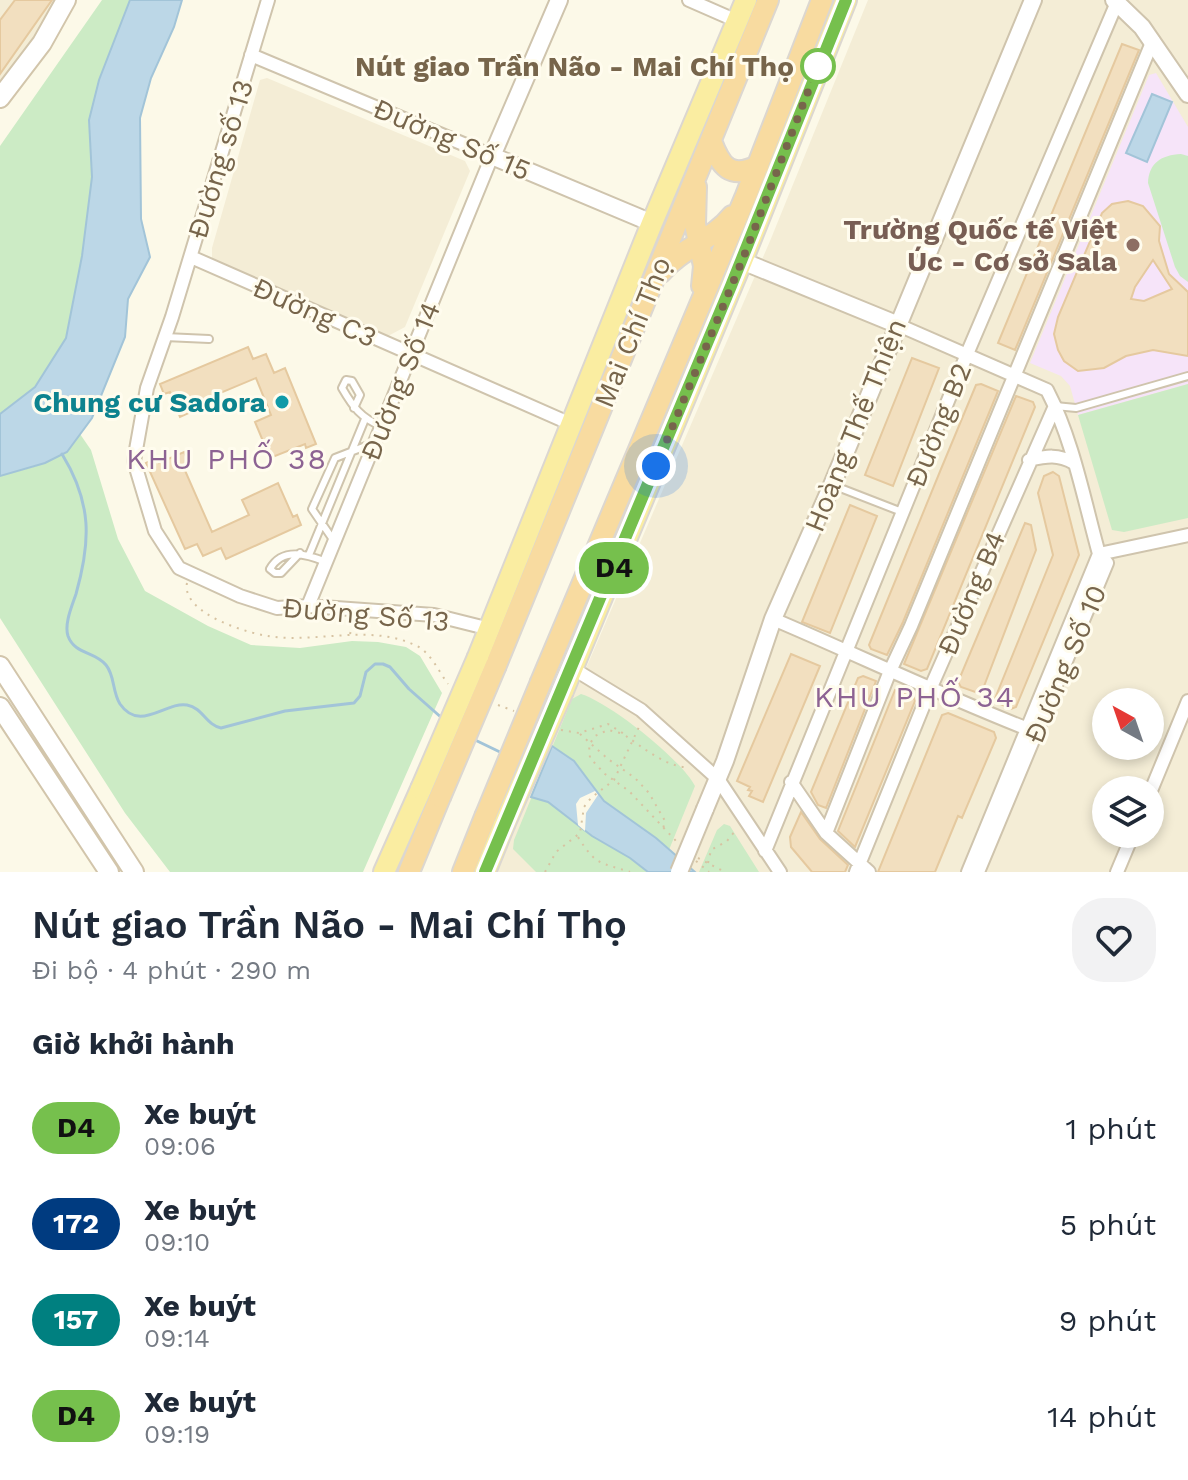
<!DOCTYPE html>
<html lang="vi">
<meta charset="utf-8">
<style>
:root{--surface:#fff;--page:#f2f2f3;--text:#1f2937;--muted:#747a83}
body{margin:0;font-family:"Work Sans",sans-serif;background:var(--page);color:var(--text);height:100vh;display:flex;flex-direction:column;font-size:30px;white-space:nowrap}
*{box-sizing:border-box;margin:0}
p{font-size:26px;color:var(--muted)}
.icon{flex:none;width:44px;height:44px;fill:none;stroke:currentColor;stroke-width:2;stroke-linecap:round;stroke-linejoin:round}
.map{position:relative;height:872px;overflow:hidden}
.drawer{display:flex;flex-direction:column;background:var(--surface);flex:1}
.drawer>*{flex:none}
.badge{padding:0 16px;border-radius:26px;font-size:28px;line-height:52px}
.needle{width:52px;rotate:320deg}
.fabs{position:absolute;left:1092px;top:688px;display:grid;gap:16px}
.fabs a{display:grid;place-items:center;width:72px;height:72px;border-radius:50%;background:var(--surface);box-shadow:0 4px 12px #0003;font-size:40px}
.you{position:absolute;width:40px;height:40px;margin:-20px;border:6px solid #fff;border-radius:50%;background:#1a73e8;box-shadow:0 0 0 12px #1a73e833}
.map>.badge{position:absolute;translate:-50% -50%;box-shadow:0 0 0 4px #fff}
h2{padding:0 32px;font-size:30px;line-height:72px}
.round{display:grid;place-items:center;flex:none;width:84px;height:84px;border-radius:32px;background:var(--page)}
.overview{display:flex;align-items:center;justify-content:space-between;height:136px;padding:0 32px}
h1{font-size:38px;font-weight:600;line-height:60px}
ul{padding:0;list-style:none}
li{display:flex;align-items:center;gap:24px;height:96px;padding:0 32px}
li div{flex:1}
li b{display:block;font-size:30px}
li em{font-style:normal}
li .badge{min-width:88px;font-weight:700;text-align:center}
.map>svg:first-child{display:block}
.residential{fill:#f4edd6;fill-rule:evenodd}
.education{fill:#f6e4f9}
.green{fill:#ccebc5}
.water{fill:#bcd7e7;stroke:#a2c4d8;stroke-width:2}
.pier{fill:#fcf9e8}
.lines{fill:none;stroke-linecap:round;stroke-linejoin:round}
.stream{stroke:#a2c4d8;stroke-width:3}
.building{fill:#f2dfbf;stroke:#e5c99f;stroke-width:2;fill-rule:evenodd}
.service-casing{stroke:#cfc4ad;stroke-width:10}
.minor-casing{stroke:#cfc4ad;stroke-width:16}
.tertiary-casing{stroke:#cfc4ad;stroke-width:20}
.secondary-casing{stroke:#d2c5ab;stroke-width:22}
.primary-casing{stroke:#dcd7d0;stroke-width:24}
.trunk-casing{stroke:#dcd7d0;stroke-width:24}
.path{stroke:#d7c3a2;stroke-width:2;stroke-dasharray:2 6;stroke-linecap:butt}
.service{stroke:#fff;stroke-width:6}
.minor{stroke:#fff;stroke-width:12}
.tertiary{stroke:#fff;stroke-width:16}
.secondary{stroke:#fff;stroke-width:18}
.primary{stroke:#faeda1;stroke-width:20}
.trunk{stroke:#f8dba0;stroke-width:20}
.tertiary-bridge-casing{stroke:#cfc4ad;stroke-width:20;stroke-linecap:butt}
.primary-bridge-casing{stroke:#dcd7d0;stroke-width:24;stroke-linecap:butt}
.trunk-bridge-casing{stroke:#dcd7d0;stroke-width:24;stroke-linecap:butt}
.tertiary-bridge{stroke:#fff;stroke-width:16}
.primary-bridge{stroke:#faeda1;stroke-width:20}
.trunk-bridge{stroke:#f8dba0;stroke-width:20}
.line-casing{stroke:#fff;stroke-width:18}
.line{stroke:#76c04d;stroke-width:12}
.walk{stroke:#77654b;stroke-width:8;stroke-dasharray:0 14.4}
.stop-dot{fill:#fff;stroke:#76c04d;stroke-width:4}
.education-dot{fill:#8d6e63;stroke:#fffcee;stroke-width:3}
.culture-dot{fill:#0f9aa8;stroke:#fffcee;stroke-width:3}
.labels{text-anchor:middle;stroke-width:6;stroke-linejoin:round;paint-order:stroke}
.stop-label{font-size:28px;font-weight:bold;fill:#77654b;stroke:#fffcee;text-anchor:end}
.street-label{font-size:28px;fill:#77654b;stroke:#fffcee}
.education-label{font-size:28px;font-weight:bold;fill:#785e54;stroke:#fffcee;text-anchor:end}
.culture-label{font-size:28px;font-weight:bold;fill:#0d838f;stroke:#fffcee;text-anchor:end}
.neighbourhood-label{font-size:30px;letter-spacing:2px;fill:#8d6393;stroke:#fffcee}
</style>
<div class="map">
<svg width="1188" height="872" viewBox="0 0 1188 872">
<rect width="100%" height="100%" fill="#fcf9e8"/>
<path class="residential" d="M0 0H56L55 6 36 37 0 84Z
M868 0H1188V872H495L590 659 770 241ZM1106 702H1150V746H1106ZM1106 790H1150V834H1106Z
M267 78 465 161 470 171 405 327 388 336 212 261V248L260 80Z"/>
<path class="education" d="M1156 73 1188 127V384L1078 415 1070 386 1061 376 1030 363 1149 75Z"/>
<path class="green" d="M102 0H130L99 80 89 120 92 177 82 256 66 338 35 387 0 414V146Z
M1181 154 1188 156V282L1180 276 1175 267 1148 183C1149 163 1161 155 1181 154Z
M1188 384V518L1124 532 1112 530 1078 415Z
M80 434 91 450 118 539 145 591 208 626 251 645 300 648 352 641 378 642 406 647 420 656 442 693 363 872H170L125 813 0 618V476C35 466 58 465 80 434Z
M581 694C610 703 681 759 695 786L660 872H536L513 849 514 840 572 699Z
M724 824 730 826 759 872H699L717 830Z"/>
<path class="water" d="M130 0H182L174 27 151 78 140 118 141 219 150 257 128 299 125 337 92 418 67 452 45 463 0 476V414L35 387 66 338 82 256 92 177 89 120 99 80Z
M1152 94 1172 102 1147 162 1126 153Z
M552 746 574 761 604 801 656 838 695 872H648L630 858 592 836 548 802 531 797Z"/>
<path class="pier" d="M595 791 598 795 586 813 585 831 578 825 576 804 580 798Z"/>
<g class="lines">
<path class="stream" d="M62 454C92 503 91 541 76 594 72 606 64 624 68 636 75 655 95 651 106 665 115 676 112 691 120 704 140 733 166 701 187 705 203 708 206 725 221 728L285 711 354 703 360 696 366 672 375 664H383L390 667 409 689 443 719
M473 739 502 753"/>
</g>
<path class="building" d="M15 0H52L0 74V20Z
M1122 44 1139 50 1015 350 998 343Z
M1128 201 1143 206 1160 226 1159 241 1169 274 1188 292V356L1153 350 1126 356 1104 368 1078 371 1064 361 1058 350 1054 334 1058 317 1102 213 1112 204ZM1153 260 1172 289 1144 301 1131 299 1135 287Z
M248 347 253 359 266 354 274 373 285 368 316 444 306 448 305 444 270 458 255 422 271 415 256 378 189 406 191 412 180 417 170 392 164 394 160 384Z
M912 358 939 368 893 486 865 475Z
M981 384 998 391 903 622 887 655 871 649 869 645 941 469 976 385Z
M1016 396 1033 402 1035 407 927 669 921 671 904 664Z
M184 452 189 463 183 466 212 532 249 515 242 500 278 483 293 517 297 515 301 525 226 559 221 548 203 556 197 544 185 549 146 463 156 458 159 463Z
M1053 472 1059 476 1079 555 1016 707 1011 709 994 701 1053 555 1038 493 1044 476Z
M850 505 877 516 830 633 802 622Z
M1025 523 1031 525 1036 550 981 694 961 687 958 682Z
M791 654 820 666 763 802 749 796 752 791 748 790 750 787 737 781Z
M863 676 876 681 826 808 818 805 811 792 858 678Z
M895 690 913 696 915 701 855 847 838 831Z
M948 713 994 732 996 738 962 818 958 816 935 872H878L942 715Z
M801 812 820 839 848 865 845 872H812L791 847 790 837Z"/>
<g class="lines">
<defs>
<path id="service" d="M165 337 209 339
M1055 406 1076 408 1188 376
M354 408 360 395 352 381 346 380 342 388C353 407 361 418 381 426
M835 486 902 512
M334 541 312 509 335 458 371 444
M300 553 281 573H275L270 569C282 547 307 554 326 562
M309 555 365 419"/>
<path id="minor" d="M268 0 172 317 147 388 134 461 155 531 179 568 240 596 277 608 308 606 434 615 490 629
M689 0 737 21
M251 55 492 156 308 606
M191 257 571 424
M896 324 1047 390C1073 440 1084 500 1099 554L1107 563 978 872
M1029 460C1047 456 1058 454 1074 463
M1099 554 1188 535
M773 619C860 656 945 697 1033 731
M572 668 641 710 718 779 780 872
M791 782 826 833 869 872
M1150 793 1188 701
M826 833 890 671 911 626 1153 40
M765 851 967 354 1118 0
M856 872 931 687 1055 406
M968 872 1099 554
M1117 872 1133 834"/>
<path id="tertiary" d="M559 0 492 156 652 223
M1114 0 1142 27 1188 94
M742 261 896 324
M705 809 725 761 773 619 832 485 1033 0"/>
<path id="secondary" d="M0 98 42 43 66 0
M0 666 134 872
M0 707 109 872"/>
<path id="primary" d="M478 657 652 223 746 0
M563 691 742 261 846 0
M384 872 421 789
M485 872 504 825"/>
<path id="trunk" d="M711 141C721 167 730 179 758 166
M696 187 695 224 704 266 702 286
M661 272C683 247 713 240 732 216
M496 665 768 0
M541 682 745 198 822 0
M409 872 440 797
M463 872 485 817"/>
</defs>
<use href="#service" class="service-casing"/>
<use href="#minor" class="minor-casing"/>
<use href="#tertiary" class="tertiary-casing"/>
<use href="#secondary" class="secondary-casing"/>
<use href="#primary" class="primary-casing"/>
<use href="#trunk" class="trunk-casing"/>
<path class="path" d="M187 583C181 614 251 635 275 637 321 642 373 624 417 646 431 653 439 672 448 684
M350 634 354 621
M498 705 514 711
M561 730 579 733 608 724 626 735
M620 733 608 730 595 736 589 745 590 758 605 774 629 791 677 842
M580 734 608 759 635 778 649 793 665 821 663 829
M626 736C642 747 664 765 684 767
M578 837C596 866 600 862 630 872
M698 858 725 872
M696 861 709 872
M708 863 711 850 727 841 735 831
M545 872 556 852 580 833 584 807 591 798 614 780 639 727"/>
<use href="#service" class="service"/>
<use href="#minor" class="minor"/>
<use href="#tertiary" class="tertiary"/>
<use href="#secondary" class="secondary"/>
<use href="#primary" class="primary"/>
<use href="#trunk" class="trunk"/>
<defs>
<path id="tertiary-bridge" d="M679 872 705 809"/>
<path id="primary-bridge" d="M421 789 478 657
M504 825 563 691"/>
<path id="trunk-bridge" d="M440 797 496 665
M485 817 541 682"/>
</defs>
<use href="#tertiary-bridge" class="tertiary-bridge-casing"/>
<use href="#primary-bridge" class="primary-bridge-casing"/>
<use href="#trunk-bridge" class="trunk-bridge-casing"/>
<use href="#tertiary-bridge" class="tertiary-bridge"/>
<use href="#primary-bridge" class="primary-bridge"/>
<use href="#trunk-bridge" class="trunk-bridge"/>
</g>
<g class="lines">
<defs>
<path id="line" d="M485 872 731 286 846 0"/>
</defs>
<use href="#line" class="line-casing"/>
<use href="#line" class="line"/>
<path class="walk" d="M656 466 742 261 818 66"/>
</g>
<circle class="stop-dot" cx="818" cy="66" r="16"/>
<circle class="education-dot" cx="1133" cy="245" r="8"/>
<circle class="culture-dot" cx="282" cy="402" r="8"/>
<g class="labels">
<g class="stop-label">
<text x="794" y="76">Nút giao Trần Não - Mai Chí Thọ</text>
</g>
<g class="street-label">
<text transform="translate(452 139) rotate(23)" y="10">Đường Số 15</text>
<text transform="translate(220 159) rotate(-73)" y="10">Đường số 13</text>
<text transform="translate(315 312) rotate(24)" y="10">Đường C3</text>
<text transform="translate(632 332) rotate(-68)" y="10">Mai Chí Thọ</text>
<text transform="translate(400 381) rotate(-68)" y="10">Đường Số 14</text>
<text transform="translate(855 425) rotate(-68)" y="10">Hoàng Thế Thiện</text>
<text transform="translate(938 425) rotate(-68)" y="10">Đường B2</text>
<text transform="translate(971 593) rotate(-67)" y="10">Đường B4</text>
<text transform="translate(366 614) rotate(5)" y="10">Đường Số 13</text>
<text transform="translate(1065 664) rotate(-67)" y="10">Đường Số 10</text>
</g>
<g class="education-label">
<text x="1117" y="239">Trường Quốc tế Việt<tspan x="1117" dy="32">Úc - Cơ sở Sala</tspan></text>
</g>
<g class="culture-label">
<text x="266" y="412">Chung cư Sadora</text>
</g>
<g class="neighbourhood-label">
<text x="227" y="469">KHU PHỐ 38</text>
<text x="915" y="707">KHU PHỐ 34</text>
</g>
</g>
</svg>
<div class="fabs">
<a><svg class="needle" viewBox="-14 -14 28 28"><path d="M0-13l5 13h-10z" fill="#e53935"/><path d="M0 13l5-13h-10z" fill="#747a83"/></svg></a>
<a><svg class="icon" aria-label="layers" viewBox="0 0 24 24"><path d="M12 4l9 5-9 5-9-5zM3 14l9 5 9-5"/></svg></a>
</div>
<div class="you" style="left:656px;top:466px"></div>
<b class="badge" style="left:614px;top:568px;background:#76c04d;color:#111">D4</b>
</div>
<section class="drawer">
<div class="overview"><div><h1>Nút giao Trần Não - Mai Chí Thọ</h1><p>Đi bộ · 4 phút · 290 m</p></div><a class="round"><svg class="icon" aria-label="heart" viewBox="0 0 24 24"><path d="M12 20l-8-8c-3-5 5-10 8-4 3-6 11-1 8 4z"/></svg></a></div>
<h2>Giờ khởi hành</h2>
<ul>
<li><span class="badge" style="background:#76c04d;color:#111">D4</span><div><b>Xe buýt</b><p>09:06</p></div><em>1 phút</em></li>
<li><span class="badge" style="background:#003b80;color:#fff">172</span><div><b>Xe buýt</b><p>09:10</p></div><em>5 phút</em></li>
<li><span class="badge" style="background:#008080;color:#fff">157</span><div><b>Xe buýt</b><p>09:14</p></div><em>9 phút</em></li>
<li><span class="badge" style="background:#76c04d;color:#111">D4</span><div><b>Xe buýt</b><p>09:19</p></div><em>14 phút</em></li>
</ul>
</section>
